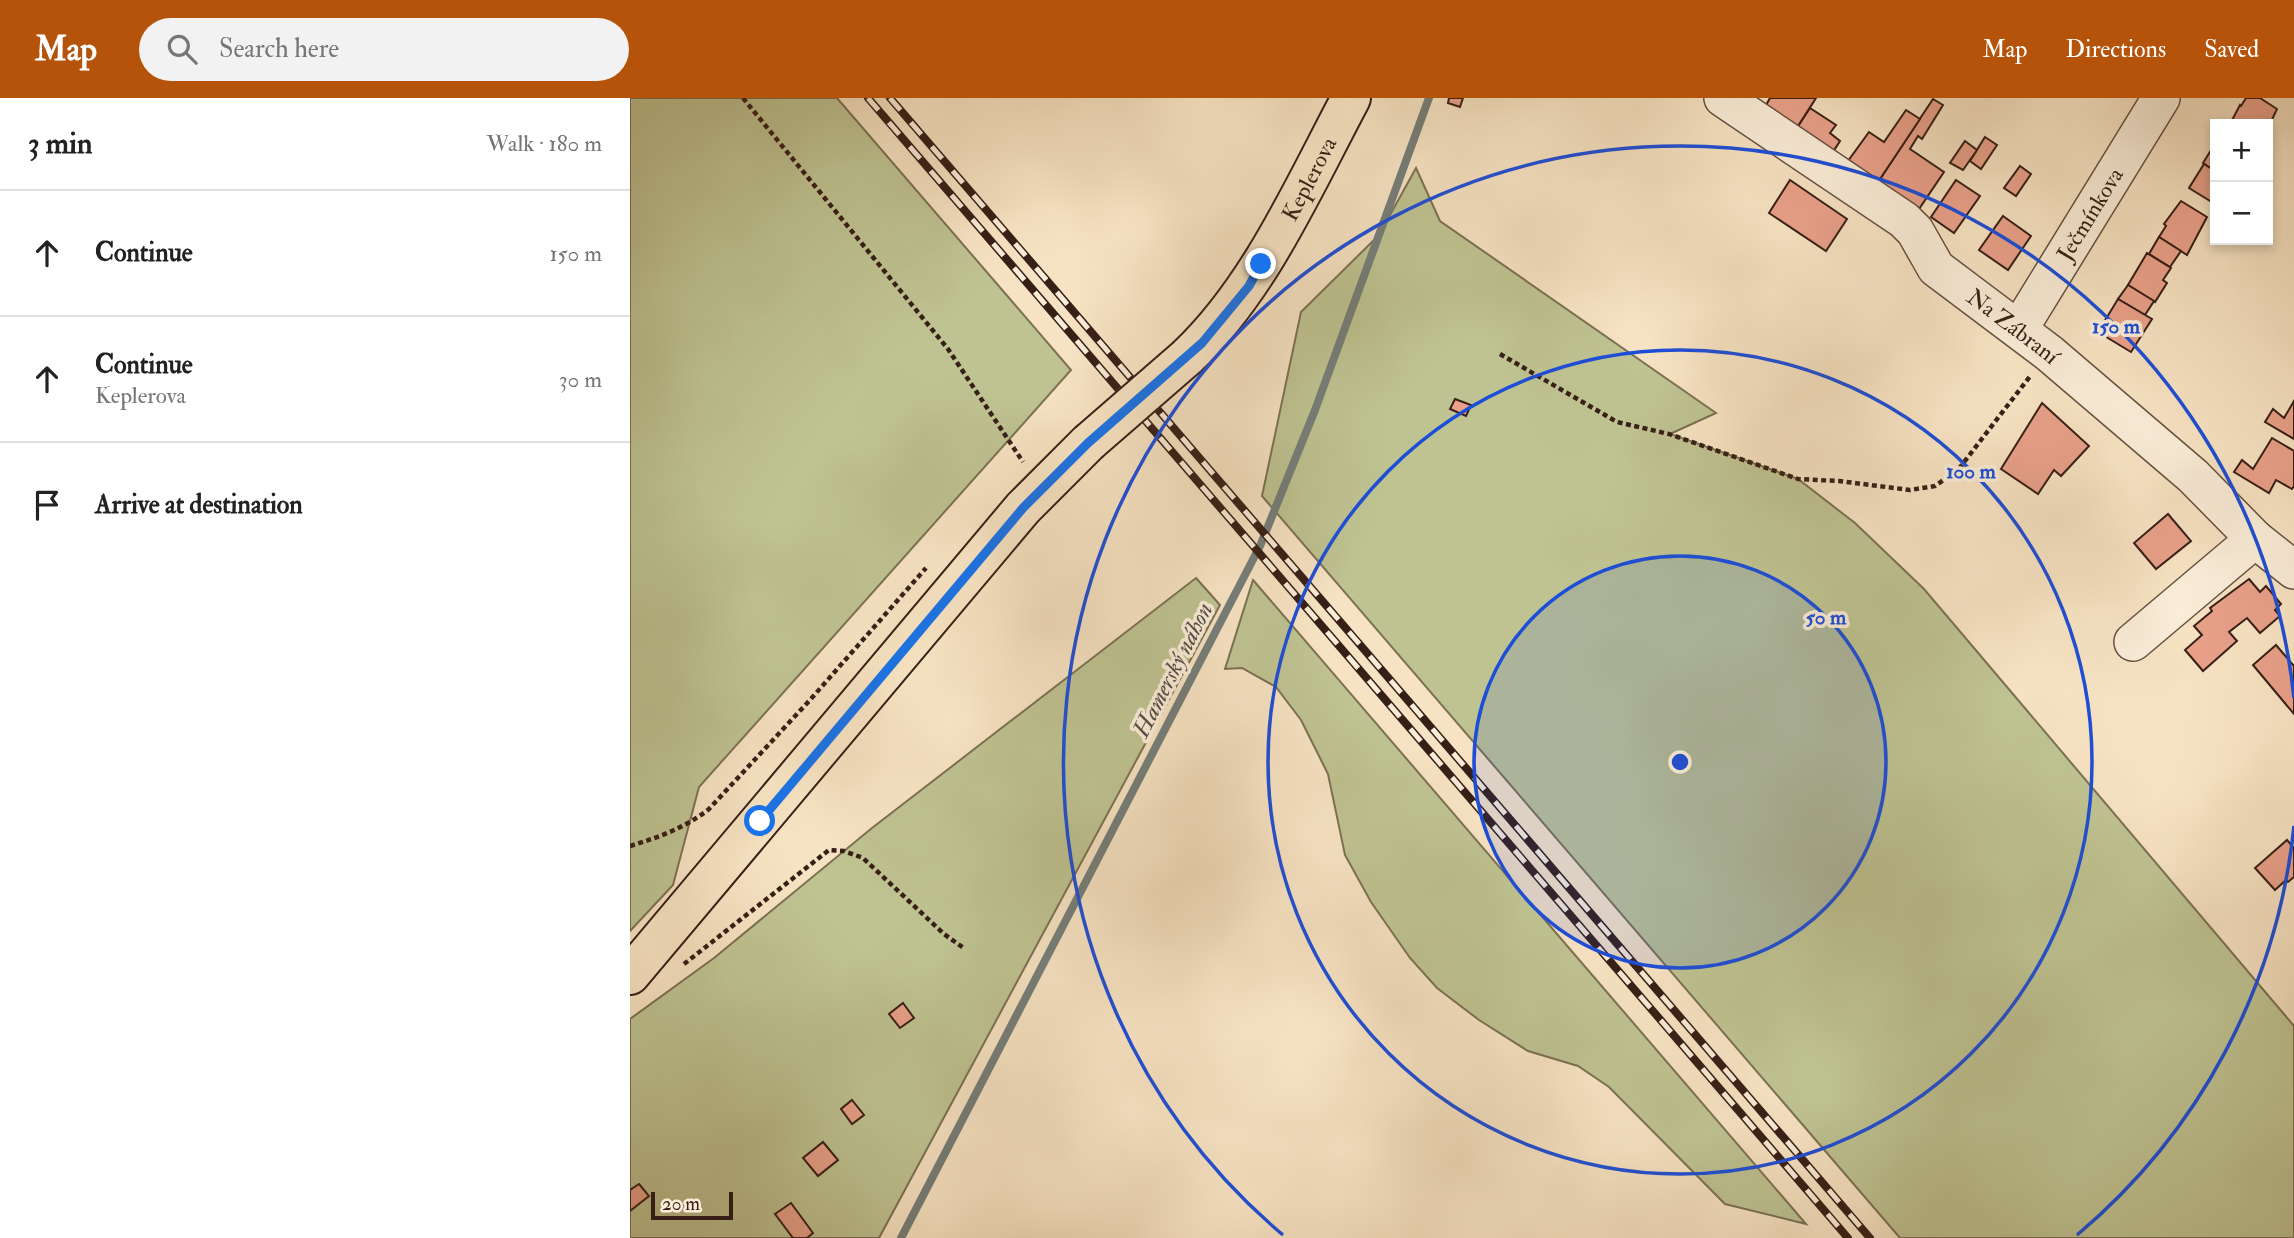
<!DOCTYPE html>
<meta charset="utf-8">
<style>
body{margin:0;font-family:"IM FELL Double Pica",serif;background:#f2f2f2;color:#222}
.controls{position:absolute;right:21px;top:21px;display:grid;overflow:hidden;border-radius:0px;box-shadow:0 4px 10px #0003}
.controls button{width:63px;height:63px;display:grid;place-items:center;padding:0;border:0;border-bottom:2px solid #e0e0e0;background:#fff;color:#222;font:35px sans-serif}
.scale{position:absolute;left:21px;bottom:18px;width:82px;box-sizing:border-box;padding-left:7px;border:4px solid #371f16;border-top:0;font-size:19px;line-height:24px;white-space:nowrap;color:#371f16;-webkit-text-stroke:5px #faedd8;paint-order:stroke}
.stop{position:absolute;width:21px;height:21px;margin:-16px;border:5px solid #1a73e8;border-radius:50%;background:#fff}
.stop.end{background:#1a73e8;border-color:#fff;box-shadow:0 2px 7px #0008}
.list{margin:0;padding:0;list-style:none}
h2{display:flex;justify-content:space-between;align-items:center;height:91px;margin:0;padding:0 28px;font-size:30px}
h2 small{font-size:23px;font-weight:400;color:#767676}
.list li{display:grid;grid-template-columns:46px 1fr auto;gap:21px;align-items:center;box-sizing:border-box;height:126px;padding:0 28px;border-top:2px solid #e0e0e0}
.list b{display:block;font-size:26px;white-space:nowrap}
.list p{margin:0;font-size:23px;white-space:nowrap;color:#767676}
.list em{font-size:23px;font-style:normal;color:#767676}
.icon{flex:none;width:38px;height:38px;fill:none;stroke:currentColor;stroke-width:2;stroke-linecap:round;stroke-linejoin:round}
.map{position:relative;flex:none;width:1664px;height:1140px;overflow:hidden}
header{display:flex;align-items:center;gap:42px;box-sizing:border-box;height:98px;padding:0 35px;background:#b45309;color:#fff}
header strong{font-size:33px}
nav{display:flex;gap:38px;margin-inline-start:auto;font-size:24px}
.search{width:490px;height:63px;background:#f2f2f2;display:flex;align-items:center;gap:18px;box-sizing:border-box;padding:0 24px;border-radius:38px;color:#767676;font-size:26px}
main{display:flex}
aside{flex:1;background:#fff}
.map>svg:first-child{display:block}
.green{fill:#bfc392;stroke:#7b7154;stroke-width:2}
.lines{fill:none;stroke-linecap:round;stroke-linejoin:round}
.stream{stroke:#757e79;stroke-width:8}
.building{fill:#e9a18a;stroke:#371f16;stroke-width:2}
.minor-casing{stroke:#675041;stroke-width:40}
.major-casing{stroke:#371f16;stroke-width:42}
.path{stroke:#371f16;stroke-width:4.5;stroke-dasharray:5 3.5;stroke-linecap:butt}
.minor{stroke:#faedd8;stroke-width:37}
.major{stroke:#f7e3c3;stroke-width:38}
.rail-casing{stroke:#371f16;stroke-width:8}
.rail{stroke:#faedd8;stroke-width:5;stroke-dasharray:16;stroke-linecap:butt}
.major-bridge-casing{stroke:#371f16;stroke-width:42;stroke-linecap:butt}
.major-bridge{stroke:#f7e3c3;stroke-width:38}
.route{stroke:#1a73e8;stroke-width:9}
.ring{fill:none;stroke:#1d4ed8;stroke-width:3.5}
.labels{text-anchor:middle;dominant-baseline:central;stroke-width:7;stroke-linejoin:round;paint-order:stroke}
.street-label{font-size:23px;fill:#371f16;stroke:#faedd8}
.water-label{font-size:24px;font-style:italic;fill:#564e48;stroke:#faedd8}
.centre{fill:#1d4ed8;stroke:#faedd8;stroke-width:3.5}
.ring-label{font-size:21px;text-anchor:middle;font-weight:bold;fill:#1d4ed8;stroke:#faedd8;stroke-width:7;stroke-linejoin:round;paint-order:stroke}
</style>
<header>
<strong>Map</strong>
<div class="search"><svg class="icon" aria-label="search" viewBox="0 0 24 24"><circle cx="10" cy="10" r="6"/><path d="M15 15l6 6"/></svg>Search here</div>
<nav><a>Map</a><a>Directions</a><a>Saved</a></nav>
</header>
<main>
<aside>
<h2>3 min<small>Walk · 180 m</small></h2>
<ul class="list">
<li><svg class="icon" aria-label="ahead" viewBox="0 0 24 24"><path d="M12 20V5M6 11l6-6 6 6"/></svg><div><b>Continue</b></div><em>150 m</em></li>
<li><svg class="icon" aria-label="ahead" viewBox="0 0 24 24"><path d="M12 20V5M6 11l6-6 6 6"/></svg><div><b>Continue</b><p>Keplerova</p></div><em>30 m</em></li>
<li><svg class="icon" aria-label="arrive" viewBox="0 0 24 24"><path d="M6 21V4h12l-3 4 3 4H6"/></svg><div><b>Arrive at destination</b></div></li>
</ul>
</aside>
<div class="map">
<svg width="1664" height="1140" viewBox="0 0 1664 1140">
<rect width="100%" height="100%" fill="#f7e3c3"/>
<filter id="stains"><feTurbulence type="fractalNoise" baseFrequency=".00286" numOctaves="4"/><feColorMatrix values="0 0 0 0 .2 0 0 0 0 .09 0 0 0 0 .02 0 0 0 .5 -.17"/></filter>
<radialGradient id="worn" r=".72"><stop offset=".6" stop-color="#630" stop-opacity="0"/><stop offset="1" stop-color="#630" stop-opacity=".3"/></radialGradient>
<g class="green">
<path d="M0,0h207l234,272 -372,417 -26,98 -43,46z"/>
<path d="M786,70l24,53 276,192 -46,21 128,45 57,44 69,66 370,437v212h-394l-638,-742 39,-184 78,-77z"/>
<path d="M566,480l24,27 -341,633h-249v-219l84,-61 158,-130z"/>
<path d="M623,482l553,644 -81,-20 -116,-117 -31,-21 -50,-15 -49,-31 -42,-32 -27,-30 -39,-56 -26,-47 -17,-81 -27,-54 -25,-33 -34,-19 -17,1z"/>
</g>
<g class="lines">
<path class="stream" d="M271,1140l359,-692 55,-136 114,-312"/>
</g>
<g class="building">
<path d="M819,0h14l-3,9 -12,-4z"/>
<path d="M1140,0h46l-19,30 -32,-21z"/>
<path d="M1616,0h14l17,11 -9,19v-4h-38l10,-19 1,1z"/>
<path d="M1303,1l10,6 -21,34 -4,-3 -8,13 34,23 -25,37 -41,-27z"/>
<path d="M1180,10l26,17 -6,8 10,8 -7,11 -36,-24z"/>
<path d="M1276,12l14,9 -42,63 -30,-21 21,-29 15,10z"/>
<path d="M1355,39l12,8 -16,24 -11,-8z"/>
<path d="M1335,43l12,9 -14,20 -13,-7z"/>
<path d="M1585,46v27l-12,-8z"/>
<path d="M1574,66l11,7v33l-26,-16z"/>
<path d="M1390,68l11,8 -15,22 -12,-8z"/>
<path d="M1160,82l57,39 -21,32 -57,-38z"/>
<path d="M1326,82l24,16 -26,37 -23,-16z"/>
<path d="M1551,103l26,16 -20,38 -28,-18 7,-11 -2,-2z"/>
<path d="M1373,118l28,20 -23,34 -29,-20z"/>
<path d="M1529,139l22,14 -11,16 -21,-13z"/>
<path d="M1517,155l24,15 -8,12 4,3 -12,19 -27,-17z"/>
<path d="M1498,187l26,16 -9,14 -27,-16z"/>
<path d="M1488,201l34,20 -21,33 -33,-20z"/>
<path d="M825,301l16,6 -5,11 -16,-7z"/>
<path d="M1664,303v38l-29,-17 8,-13 11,9z"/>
<path d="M1412,305l47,43 -28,30 -7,-6 -16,24 -37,-25z"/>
<path d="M1642,340l22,13v35l-2,3 -16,-9 -7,13 -35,-21 8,-12 11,9z"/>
<path d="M1538,416l23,27 -35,28 -22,-26z"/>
<path d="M1619,481l11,13 6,-6 15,18 -6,6 5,6 -20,17 -13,-15 -18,14 8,9 -34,30 -18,-21 17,-15 -8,-9 18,-15 -2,-3z"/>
<path d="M1646,547l18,21v48l-41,-49z"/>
<path d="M1657,742l7,8v29l-6,5 -2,-2 -11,10 -20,-22z"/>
<path d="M273,905l11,15 -14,10 -11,-14z"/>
<path d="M222,1002l12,15 -12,9 -11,-15z"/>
<path d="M193,1044l15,18 -20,16 -15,-18z"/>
<path d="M9,1086l10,12 -19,15v-21z"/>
<path d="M161,1105l22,30 -6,5h-14l-18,-24z"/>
</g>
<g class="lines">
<defs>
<g id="minor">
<path id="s1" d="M1093,0l181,122 11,11 21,37 113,85 144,123 62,63 39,31"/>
<path id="s2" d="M1389,231l142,-231"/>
<path d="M1503,544l122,-103"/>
</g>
<g id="major">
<path id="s3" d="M557,259c73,-69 117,-171 164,-259"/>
<path d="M0,877l393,-467 65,-65"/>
</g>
</defs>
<use href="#minor" class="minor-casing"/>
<use href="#major" class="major-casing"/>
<g class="path">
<path d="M113,0l205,251 75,113"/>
<path d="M870,256l117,68 52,12 129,45 41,2 71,9 25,-4 23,-16 73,-95"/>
<path d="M0,748c29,-9 55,-18 79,-37l101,-109 116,-132"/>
<path d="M54,866l145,-114 15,1 19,7 81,76 21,15"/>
</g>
<use href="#minor" class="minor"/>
<use href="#major" class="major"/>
<defs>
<g id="rail">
<path d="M238,0l980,1140"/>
<path d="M260,0l980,1140"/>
</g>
</defs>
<use href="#rail" class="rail-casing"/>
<use href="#rail" class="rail"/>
<defs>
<path id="major-bridge" d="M458,345l99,-86"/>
</defs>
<use href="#major-bridge" class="major-bridge-casing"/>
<use href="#major-bridge" class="major-bridge"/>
</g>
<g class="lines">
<path class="route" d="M130,723l263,-313 65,-65 114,-100 47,-57 12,-22"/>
</g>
<circle cx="1050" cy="664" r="206" fill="#1d4ed8" fill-opacity=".12"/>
<g class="ring">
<circle cx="1050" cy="664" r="206"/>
<circle cx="1050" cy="664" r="412"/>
<path d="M1664 728A617 617 0 0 1 1447 1137M653 1137A617 617 0 1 1 1664 600"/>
</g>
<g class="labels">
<g class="street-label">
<text stroke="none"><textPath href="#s3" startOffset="217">Keplerova</textPath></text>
<text stroke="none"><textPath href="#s2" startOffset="135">Ječmínkova</textPath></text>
<text stroke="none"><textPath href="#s1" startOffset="373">Na Zábraní</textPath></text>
</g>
<g class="water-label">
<text transform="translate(543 572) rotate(-63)">Hamerský náhon</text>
</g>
</g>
<circle cx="1050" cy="664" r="10" class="centre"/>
<g class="ring-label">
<text x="1486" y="235">150 m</text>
<text x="1341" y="380">100 m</text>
<text x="1196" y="526">50 m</text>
</g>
<rect width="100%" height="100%" filter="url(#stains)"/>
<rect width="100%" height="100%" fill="url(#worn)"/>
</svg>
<div class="controls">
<button>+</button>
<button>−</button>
</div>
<div class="scale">20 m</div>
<div class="stop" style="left:130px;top:723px"></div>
<div class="stop end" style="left:631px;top:166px"></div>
</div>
</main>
